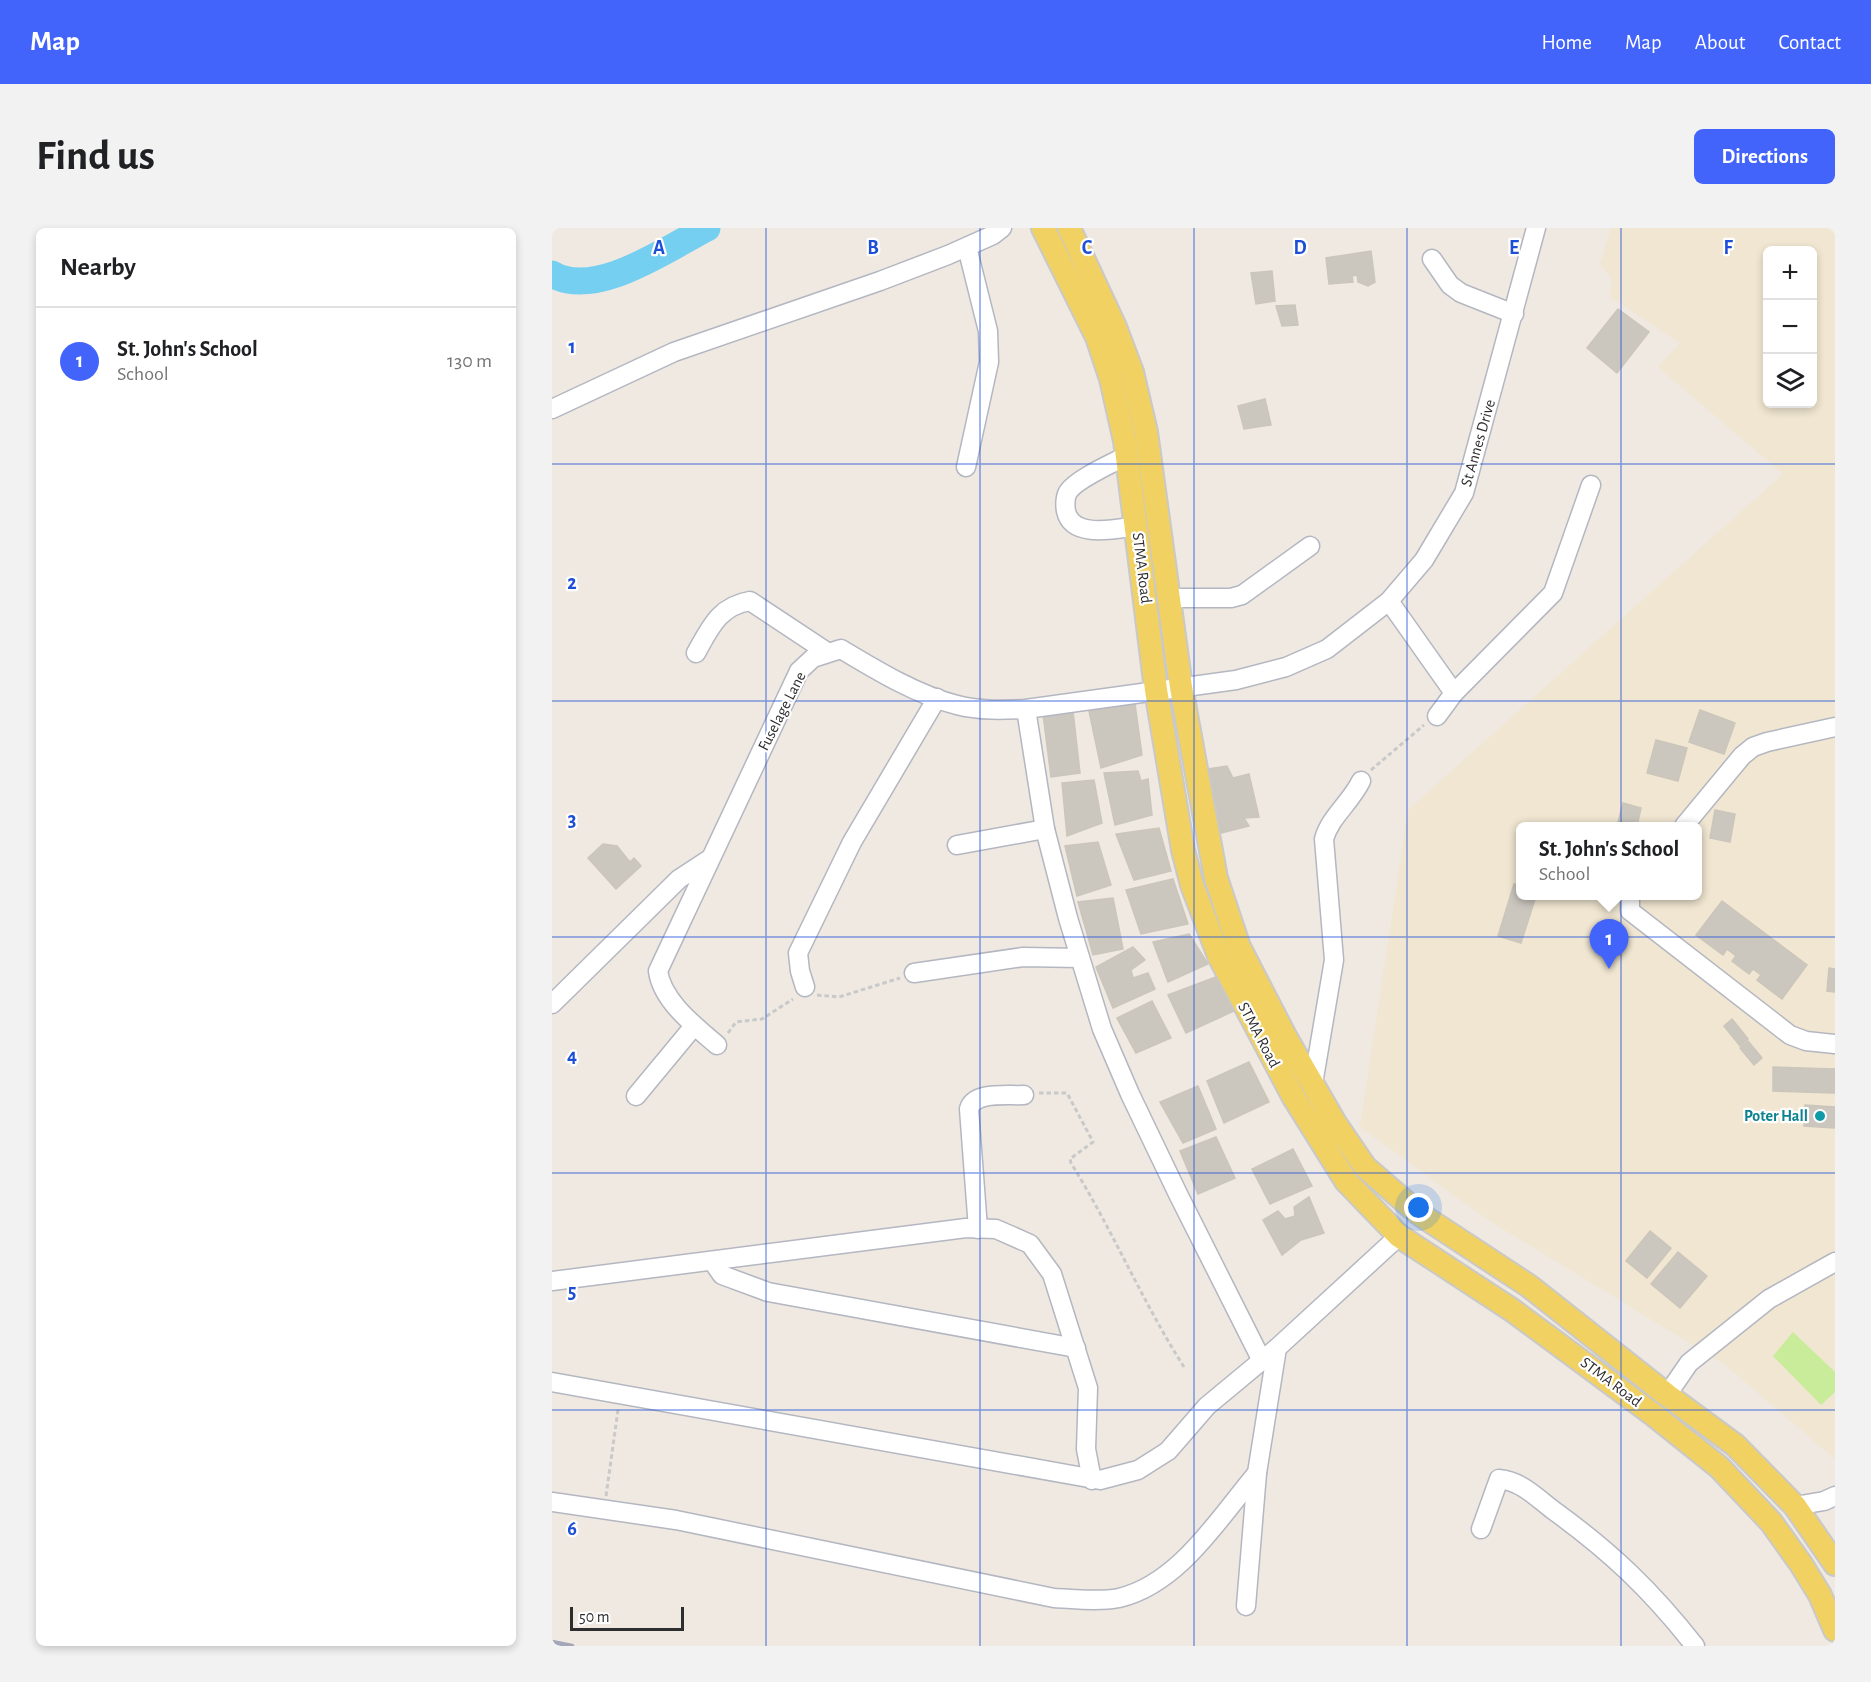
<!DOCTYPE html>
<meta charset="utf-8">
<style>
body{margin:0;font-family:"Alegreya Sans",sans-serif;background:#f2f2f2;color:#202124}
.controls{position:absolute;right:18px;top:18px;display:grid;overflow:hidden;border-radius:9px;box-shadow:0 3px 9px #0003}
.controls button{width:54px;height:54px;display:grid;place-items:center;padding:0;border:0;border-bottom:2px solid #e0e0e0;background:#fff;color:#202124;font:30px sans-serif}
.scale{position:absolute;left:18px;bottom:15px;width:114px;box-sizing:border-box;padding-left:6px;border:3px solid #2e2e2e;border-top:0;font-size:16px;line-height:21px;white-space:nowrap;color:#2e2e2e;-webkit-text-stroke:4px #fff;paint-order:stroke}
.you{position:absolute;left:867px;top:980px;width:21px;height:21px;margin:-15px;border:4px solid #fff;border-radius:50%;background:#1a73e8;box-shadow:0 0 0 9px #1a73e833}
.badge{display:grid;place-items:center;width:39px;height:39px;border-radius:50%;background:#4264fb;color:#fff;font-size:20px;font-weight:700}
.pin{position:absolute;translate:-50% -50px;filter:drop-shadow(0 2px 3px #0008)}
.pin::after{content:'';position:absolute;top:32px;width:21px;height:18px;background:inherit;clip-path:polygon(0 0,100% 0,50% 100%)}
.popup{position:absolute;left:964px;top:594px;width:186px;height:78px;box-sizing:border-box;display:grid;place-content:center;border-radius:9px;background:#fff;filter:drop-shadow(0 2px 4px #0005);font-size:20px;white-space:nowrap;color:#757577}
.popup b{font-size:22px;color:#202124}
.popup::after{content:'';position:absolute;left:50%;top:100%;margin-left:-12px;border:12px solid transparent;border-top-color:#fff}
.list{margin:0;padding:0;list-style:none}
h2{display:flex;justify-content:space-between;align-items:center;height:78px;margin:0;padding:0 24px;font-size:26px}
h2 small{font-size:20px;font-weight:400;color:#757577}
.list li{display:grid;grid-template-columns:39px 1fr auto;gap:18px;align-items:center;box-sizing:border-box;height:108px;padding:0 24px;border-top:2px solid #e0e0e0}
.list b{display:block;font-size:22px;white-space:nowrap}
.list p{margin:0;font-size:20px;white-space:nowrap;color:#757577}
.list em{font-size:20px;font-style:normal;color:#757577}
.icon{flex:none;width:33px;height:33px;fill:none;stroke:currentColor;stroke-width:2;stroke-linecap:round;stroke-linejoin:round}
.map{position:relative;flex:none;width:1283px;height:1418px;overflow:hidden;border-radius:9px}
header{display:flex;align-items:center;gap:36px;box-sizing:border-box;height:84px;padding:0 30px;background:#4264fb;color:#fff}
header strong{font-size:28px}
nav{display:flex;gap:33px;margin-inline-start:auto;font-size:21px}
.intro{display:flex;align-items:center;justify-content:space-between;box-sizing:border-box;height:144px;padding:0 36px}
h1{margin:0;font-size:42px}
.button{padding:15px 27px;border-radius:9px;background:#4264fb;color:#fff;font-size:21px;font-weight:700}
main{display:flex;gap:36px;padding:0 36px}
aside{flex:1;background:#fff;border-radius:9px;box-shadow:0 3px 9px #0003}
.map>svg:first-child{display:block}
.education{fill:#f0e6d1;fill-rule:evenodd}
.pitch{fill:#c9ec9a}
.lines{fill:none;stroke-linecap:round;stroke-linejoin:round}
.river{stroke:#75cff0;stroke-width:27}
.building{fill:#cbc7bf;stroke:#cbc5ba;stroke-width:1.5}
.minor-casing{stroke:#b4b7c1;stroke-width:21}
.major-casing{stroke:#c9c9c9;stroke-width:26}
.path{stroke:#c9c9c9;stroke-width:3;stroke-dasharray:4.5 3;stroke-linecap:butt}
.minor{stroke:#fff;stroke-width:18}
.major{stroke:#f2d163;stroke-width:22}
.rail{stroke:#a3a6b8;stroke-width:4.5}
.grid{fill:none;stroke:#1d4ed8;stroke-width:1.5;stroke-opacity:0.55}
.culture-dot{fill:#0f9aa8;stroke:#fff;stroke-width:2}
.labels{text-anchor:middle;dominant-baseline:central;stroke-width:4.5;stroke-linejoin:round;paint-order:stroke}
.street-label{font-size:16px;fill:#2e2e2e;stroke:#fff}
.culture-label{font-size:16px;font-weight:bold;fill:#0d838f;stroke:#fff;text-anchor:end}
.grid-label{font-size:20px;text-anchor:middle;font-weight:bold;fill:#1d4ed8;stroke:#fff;stroke-width:4.5;stroke-linejoin:round;paint-order:stroke}
</style>
<header>
<strong>Map</strong>
<nav><a>Home</a><a>Map</a><a>About</a><a>Contact</a></nav>
</header>
<div class="intro"><h1>Find us</h1><a class="button">Directions</a></div>
<main>
<aside>
<h2>Nearby<small></small></h2>
<ul class="list">
<li><span class="badge">1</span><div><b>St. John's School</b><p>School</p></div><em>130 m</em></li>
</ul>
</aside>
<div class="map">
<svg width="1283" height="1418" viewBox="0 0 1283 1418">
<rect width="100%" height="100%" fill="#efe9e1"/>
<path class="education" d="M1059,0h224v1231l-111,-95 -239,-146 -125,-91 48,-317 375,-336 -125,-107 22,-24 -70,-46 2,-18 -12,-15zM1216,22h44v154h-44zM968,598h178v70h-178z"/>
<path class="pitch" d="M1241,1104l42,40v20l-14,13 -48,-49z"/>
<g class="lines">
<path class="river" d="M0,46c43,26 116,-26 155,-46"/>
</g>
<g class="building">
<path d="M819,23l4,31 -7,4 -10,-4 -1,-7 -5,1 1,6 -24,2 -3,-26z"/>
<path d="M720,43l3,30 -19,3 -5,-31z"/>
<path d="M743,77l3,20 -16,1 -6,-20z"/>
<path d="M1066,81l31,23 -32,41 -30,-25z"/>
<path d="M713,171l6,26 -27,4 -6,-23z"/>
<path d="M583,476l7,51 -41,13 -12,-57z"/>
<path d="M1148,482l35,13 -11,31 -35,-12z"/>
<path d="M521,483l7,62 -29,4 -8,-63z"/>
<path d="M1104,512l31,8 -9,33 -31,-8z"/>
<path d="M675,538l6,12 16,-4 10,43 -15,1 5,8 -28,7 -14,-64z"/>
<path d="M586,543l3,10 7,-2 4,36 -37,10 -11,-52z"/>
<path d="M542,552l8,43 -35,13 -5,-53z"/>
<path d="M1071,575l18,5 -4,18h-20z"/>
<path d="M1163,582l20,4 -5,28 -20,-4z"/>
<path d="M607,600l12,43 -37,9 -18,-46z"/>
<path d="M546,614l13,43 -34,11 -12,-50z"/>
<path d="M51,616l14,2 13,16 4,-4 7,8 -25,23 -28,-31z"/>
<path d="M621,651l15,45 -47,10 -15,-44z"/>
<path d="M962,656l6,2v10h16l-15,47 -23,-7z"/>
<path d="M561,670l10,51 -30,6 -15,-53z"/>
<path d="M1170,673l85,64 -25,34 -25,-19 4,-5 -8,-6 -4,5 -17,-13 4,-5 -9,-7 -4,6 -27,-20z"/>
<path d="M637,706l19,30 -40,18 -15,-40z"/>
<path d="M581,719l12,13 -14,10 2,8 15,-5 7,16 -42,19 -17,-41z"/>
<path d="M1277,740l6,1v23l-8,-1z"/>
<path d="M664,749l18,34 -48,22 -18,-38z"/>
<path d="M600,773l19,37 -35,15 -19,-35z"/>
<path d="M1180,791l16,20 -8,7 -16,-20z"/>
<path d="M1196,813l14,17 -8,7 -14,-17z"/>
<path d="M697,834l20,40 -45,21 -17,-42z"/>
<path d="M1221,839l62,2v24l-62,-2z"/>
<path d="M646,858l18,43 -33,14 -23,-41z"/>
<path d="M1253,877l30,2v21l-31,-2z"/>
<path d="M664,909l19,41 -37,16 -18,-43z"/>
<path d="M741,921l19,37 -42,18 -18,-35z"/>
<path d="M757,969l15,36 -23,7 -19,15 -19,-35 15,-9 7,8 10,-3 -1,-9z"/>
<path d="M1098,1003l21,17 -24,30 -21,-17z"/>
<path d="M1126,1024l29,24 -27,32 -29,-24z"/>
</g>
<g class="lines">
<defs>
<g id="minor">
<path d="M880,31l18,26 11,8 53,21"/>
<path d="M0,181l122,-57 206,-71 68,-26 45,-20 9,-7"/>
<path d="M576,227c-15,8 -52,24 -60,37 -3,5 -3,14 -2,19 6,28 49,18 70,15"/>
<path d="M414,239l23,-105 -1,-31 -21,-84"/>
<path d="M619,370h60l11,-3 68,-49"/>
<path d="M837,373l65,92 -17,23"/>
<path d="M144,425c14,-25 23,-47 54,-52l77,51"/>
<path d="M902,465l99,-100 38,-108"/>
<path d="M474,481l19,120 23,89 34,111 28,65 48,100 83,165"/>
<path d="M1132,598l58,-70 11,-9 14,-5 68,-15"/>
<path d="M405,617l88,-16"/>
<path d="M1078,668v15l160,124 16,6 29,3"/>
<path d="M362,745l109,-16 57,1"/>
<path d="M253,759l-5,-16 -2,-18 54,-111 85,-144"/>
<path d="M0,776l127,-125 29,-19"/>
<path d="M165,817c-22,-19 -55,-44 -59,-74l141,-300 14,-13 28,-9c35,21 76,46 116,56 23,6 46,5 69,4l210,-29 50,-13 41,-18 62,-48 35,-41 40,-67 72,-265"/>
<path d="M761,856l21,-124 -10,-121c6,-22 27,-37 37,-58"/>
<path d="M84,868l58,-70"/>
<path d="M426,1001l-9,-120c5,-18 38,-13 55,-14"/>
<path d="M161,1034l9,13 46,17 308,56"/>
<path d="M0,1053l414,-53 30,1 34,15 22,30 36,114 -2,61 6,31"/>
<path d="M0,1154l548,98 38,-10 30,-19 39,-45 70,-58 122,-112"/>
<path d="M1115,1167l22,-32 80,-64 66,-37"/>
<path d="M0,1274l124,18 378,78c21,1 44,4 65,0 60,-14 100,-80 138,-125"/>
<path d="M1243,1278l29,-5 11,-5"/>
<path d="M929,1301l18,-50c22,2 37,18 54,31 58,42 98,80 142,136"/>
<path d="M694,1378l11,-133 20,-125"/>
</g>
<g id="major">
<path d="M491,0l54,109 14,42 14,62 31,249 27,160 9,35 27,71 74,140 53,85 53,55 113,74 142,105 65,52 52,55 30,42 19,31 15,35"/>
<path d="M517,0l46,99 17,45 14,60 35,255 35,191 23,69 47,91 49,85 30,44 53,46 111,73 138,109 68,50 60,61 40,58"/>
</g>
</defs>
<use href="#minor" class="minor-casing"/>
<use href="#major" class="major-casing"/>
<g class="path">
<path d="M819,542l53,-45"/>
<path d="M265,767l22,2 61,-19"/>
<path d="M176,805l8,-11 26,-3 31,-20"/>
<path d="M487,865h28l25,47 1,2 -23,17 1,4c41,66 71,138 113,204"/>
<path d="M54,1268l12,-86"/>
</g>
<use href="#minor" class="minor"/>
<use href="#major" class="major"/>
<path class="rail" d="M0,1414l20,4"/>
</g>
<path class="grid" d="M214,0v1418M428,0v1418M642,0v1418M855,0v1418M1069,0v1418M0,236h1283M0,473h1283M0,709h1283M0,945h1283M0,1182h1283"/>
<circle class="culture-dot" cx="1268" cy="888" r="6"/>
<g class="labels">
<g class="street-label">
<text transform="translate(926 215) rotate(-74)">St Annes Drive</text>
<text transform="translate(590 340) rotate(83)">STMA Road</text>
<text transform="translate(230 483) rotate(-63)">Fuselage Lane</text>
<text transform="translate(707 807) rotate(62)">STMA Road</text>
<text transform="translate(1059 1154) rotate(37)">STMA Road</text>
</g>
<g class="culture-label">
<text x="1256" y="888">Poter Hall</text>
</g>
</g>
<g class="grid-label">
<text x="107" y="26">A</text>
<text x="321" y="26">B</text>
<text x="535" y="26">C</text>
<text x="748" y="26">D</text>
<text x="962" y="26">E</text>
<text x="1176" y="26">F</text>
<text x="20" y="125">1</text>
<text x="20" y="361">2</text>
<text x="20" y="598">3</text>
<text x="20" y="834">4</text>
<text x="20" y="1070">5</text>
<text x="20" y="1307">6</text>
</g>
</svg>
<div class="controls">
<button>+</button>
<button>−</button>
<button><svg class="icon" aria-label="layers" viewBox="0 0 24 24"><path d="M12 4l9 5-9 5-9-5zM3 14l9 5 9-5"/></svg></button>
</div>
<div class="scale">50 m</div>
<div class="you"></div>
<div class="pin badge" style="left:1057px;top:741px">1</div>
<div class="popup"><b>St. John's School</b>School</div>
</div>
</main>
